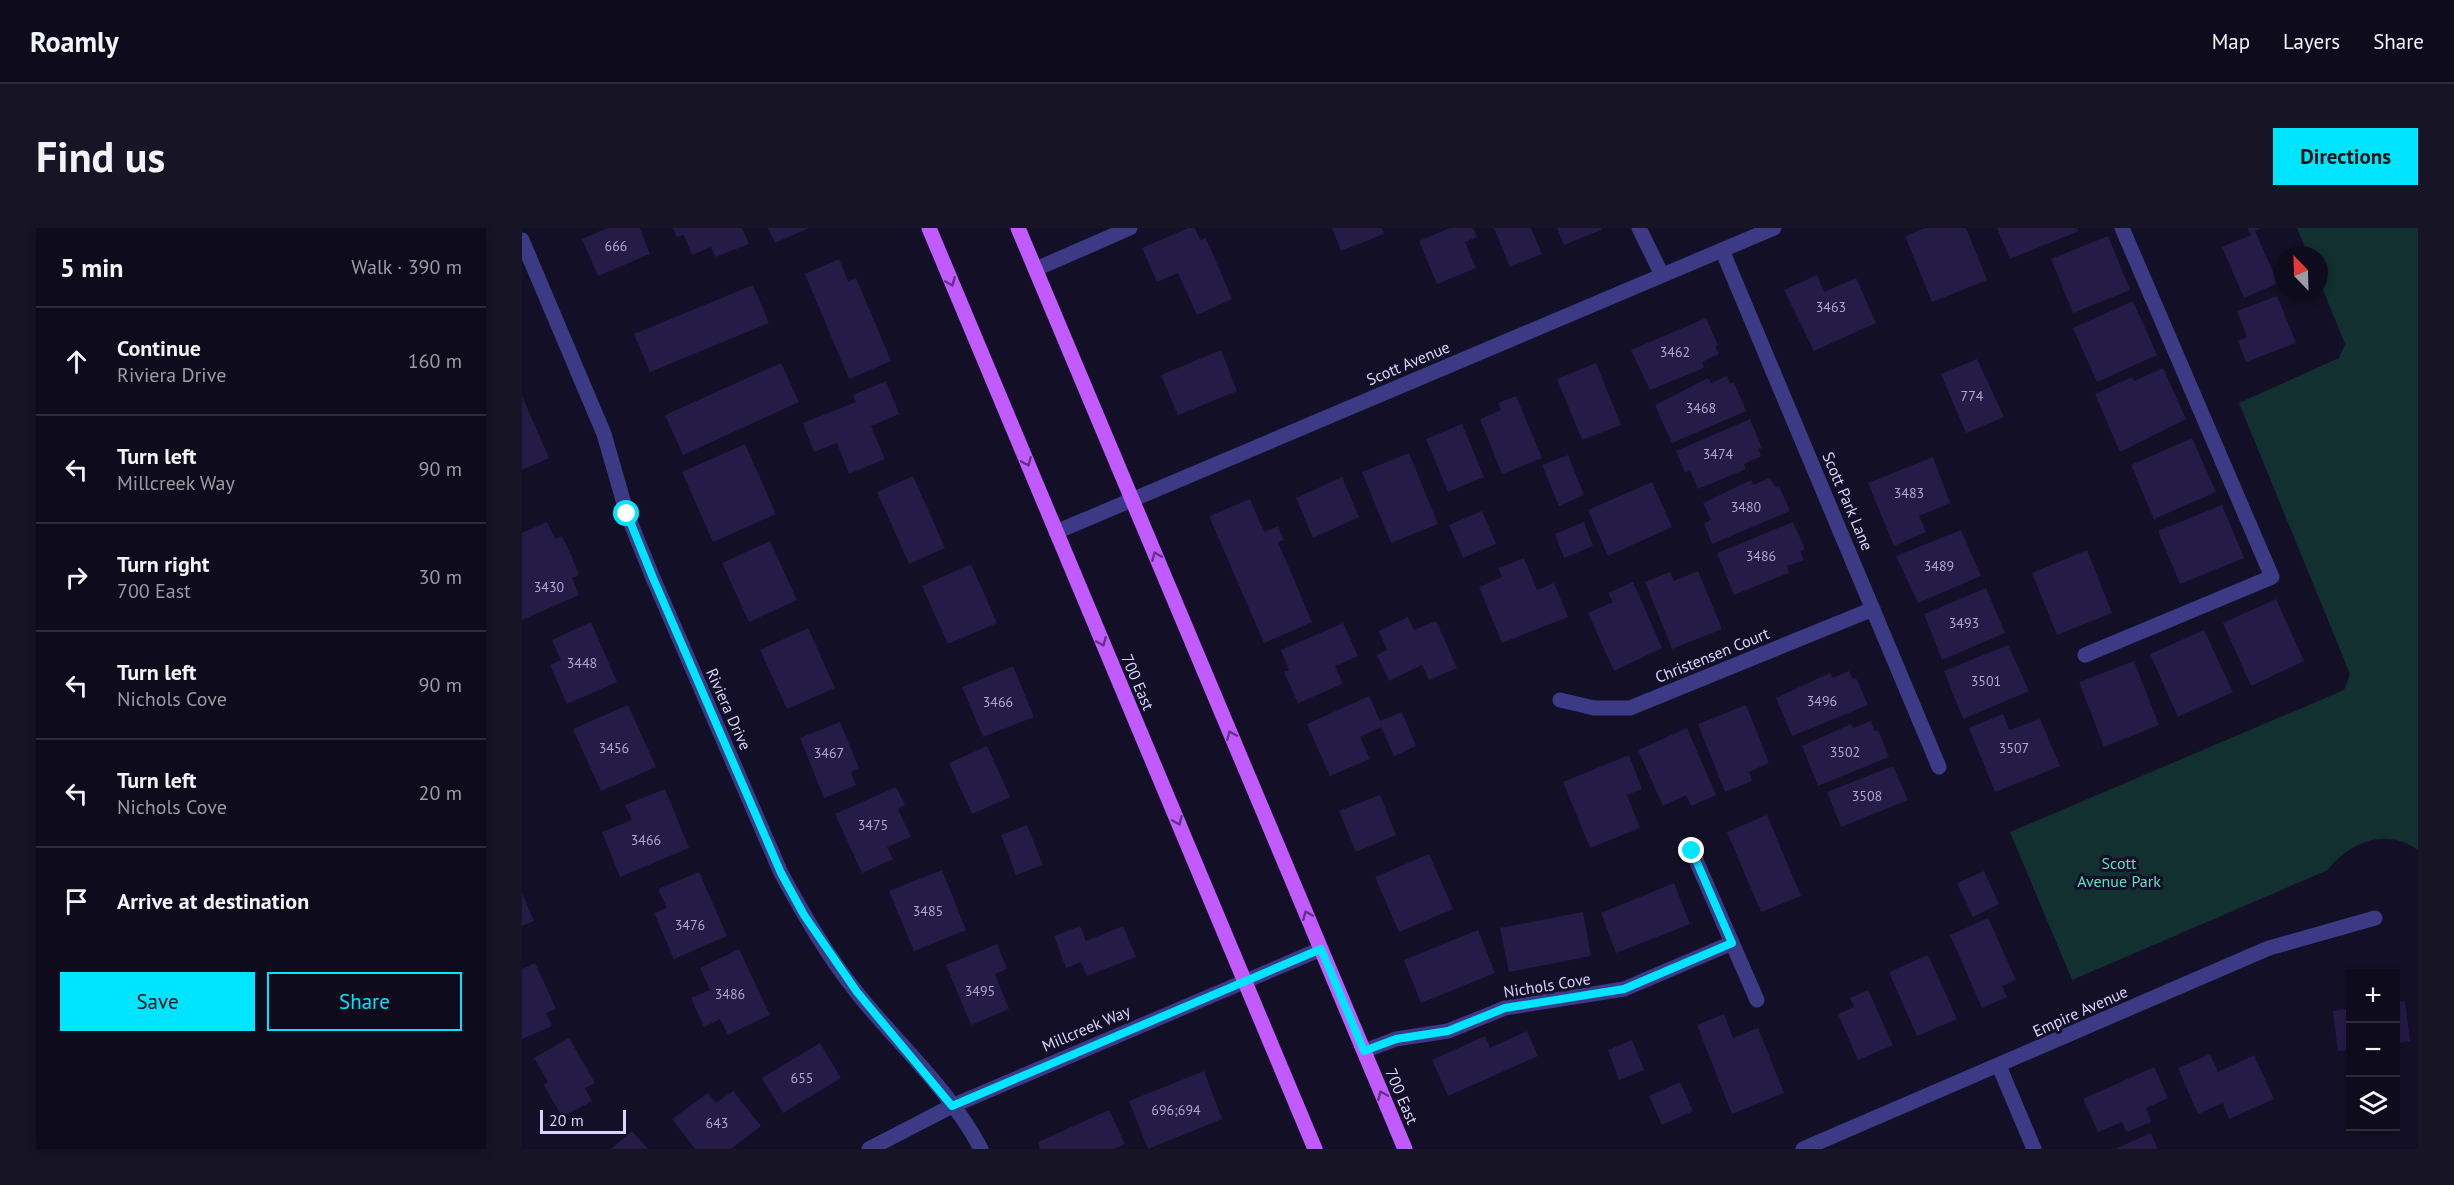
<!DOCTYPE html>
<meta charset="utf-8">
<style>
body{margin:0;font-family:"PT Sans",sans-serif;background:#171425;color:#f1f3f6}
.controls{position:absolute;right:18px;bottom:18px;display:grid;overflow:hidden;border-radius:0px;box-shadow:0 3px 9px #0003}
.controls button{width:54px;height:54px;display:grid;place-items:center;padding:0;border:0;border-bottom:2px solid #2e2b3b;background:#0e0b1c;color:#f1f3f6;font:30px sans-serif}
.compass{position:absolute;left:1752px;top:18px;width:54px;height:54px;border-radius:50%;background:#0e0b1c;box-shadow:0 3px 9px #0003;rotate:337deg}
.scale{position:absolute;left:18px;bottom:15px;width:86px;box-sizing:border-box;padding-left:6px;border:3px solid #d9d4ff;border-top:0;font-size:16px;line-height:21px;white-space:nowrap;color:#d9d4ff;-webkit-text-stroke:4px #130f26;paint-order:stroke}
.stop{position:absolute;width:18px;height:18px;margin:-14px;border:4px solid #00e5ff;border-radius:50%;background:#fff}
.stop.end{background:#00e5ff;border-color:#fff;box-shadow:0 2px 6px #0008}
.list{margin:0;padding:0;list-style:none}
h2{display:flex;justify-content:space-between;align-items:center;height:78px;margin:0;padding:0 24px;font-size:26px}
h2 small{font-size:20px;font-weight:400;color:#9b9ba3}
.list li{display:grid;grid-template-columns:39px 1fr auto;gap:18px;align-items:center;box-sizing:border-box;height:108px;padding:0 24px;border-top:2px solid #2e2b3b}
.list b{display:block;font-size:22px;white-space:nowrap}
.list p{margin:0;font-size:20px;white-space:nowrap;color:#9b9ba3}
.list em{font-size:20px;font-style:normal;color:#9b9ba3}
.actions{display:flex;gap:12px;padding:18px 24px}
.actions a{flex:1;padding:14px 0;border:2px solid #00e5ff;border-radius:0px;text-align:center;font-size:21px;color:#00e5ff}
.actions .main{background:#00e5ff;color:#111}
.icon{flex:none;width:33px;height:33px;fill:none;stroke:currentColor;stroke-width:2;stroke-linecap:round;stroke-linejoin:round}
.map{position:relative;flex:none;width:1896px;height:921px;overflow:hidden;border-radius:0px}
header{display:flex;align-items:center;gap:36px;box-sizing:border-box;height:84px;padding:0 30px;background:#0e0b1c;border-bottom:2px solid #2e2b3b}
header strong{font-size:28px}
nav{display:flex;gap:33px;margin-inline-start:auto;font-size:21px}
.intro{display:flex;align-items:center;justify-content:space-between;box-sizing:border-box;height:144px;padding:0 36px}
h1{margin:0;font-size:42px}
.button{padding:15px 27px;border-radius:0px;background:#00e5ff;color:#111;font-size:21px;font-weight:700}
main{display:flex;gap:36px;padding:0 36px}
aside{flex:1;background:#0e0b1c;border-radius:0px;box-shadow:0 3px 9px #0003}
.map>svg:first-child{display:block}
.green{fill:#12302f}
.building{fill:#241b47}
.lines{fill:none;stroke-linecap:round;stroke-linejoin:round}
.service{stroke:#3d3a85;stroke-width:15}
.minor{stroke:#3d3a85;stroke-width:15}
.primary{stroke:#c25bff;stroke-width:15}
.oneway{stroke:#623188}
.route{stroke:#00e5ff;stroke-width:8}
.labels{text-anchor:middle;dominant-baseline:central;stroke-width:6;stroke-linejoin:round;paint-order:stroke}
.number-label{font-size:14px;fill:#aca6d1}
.street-label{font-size:16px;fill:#d9d4ff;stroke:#130f26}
.park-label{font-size:16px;fill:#5fe0c0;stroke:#130f26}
</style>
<header>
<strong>Roamly</strong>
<nav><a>Map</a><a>Layers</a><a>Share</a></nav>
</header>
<div class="intro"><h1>Find us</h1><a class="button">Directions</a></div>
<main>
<aside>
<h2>5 min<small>Walk · 390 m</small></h2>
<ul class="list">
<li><svg class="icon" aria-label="ahead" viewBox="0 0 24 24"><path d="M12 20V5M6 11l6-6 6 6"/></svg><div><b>Continue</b><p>Riviera Drive</p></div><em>160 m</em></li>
<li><svg class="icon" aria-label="left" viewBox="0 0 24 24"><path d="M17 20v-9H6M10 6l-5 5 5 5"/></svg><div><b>Turn left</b><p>Millcreek Way</p></div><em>90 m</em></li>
<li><svg class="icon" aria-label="right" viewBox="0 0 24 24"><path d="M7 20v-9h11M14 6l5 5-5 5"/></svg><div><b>Turn right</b><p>700 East</p></div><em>30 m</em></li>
<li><svg class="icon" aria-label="left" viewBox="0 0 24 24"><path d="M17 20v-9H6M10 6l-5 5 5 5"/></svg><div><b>Turn left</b><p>Nichols Cove</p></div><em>90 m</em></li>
<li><svg class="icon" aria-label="left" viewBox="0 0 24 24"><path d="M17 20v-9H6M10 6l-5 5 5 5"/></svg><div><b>Turn left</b><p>Nichols Cove</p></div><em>20 m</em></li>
<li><svg class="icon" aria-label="arrive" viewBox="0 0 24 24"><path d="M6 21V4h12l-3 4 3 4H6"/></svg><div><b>Arrive at destination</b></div></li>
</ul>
<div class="actions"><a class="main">Save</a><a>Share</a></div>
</aside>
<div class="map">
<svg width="1896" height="921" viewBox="0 0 1896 921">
<rect width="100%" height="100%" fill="#130f26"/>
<path class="green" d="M1775,0h121v622c-31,-23 -69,-8 -90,20l-256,110 -62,-148 334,-142 6,-16 -111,-271 100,-45 6,-14 -26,-64v-25h-11z"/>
<g class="building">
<path d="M85,0h33l10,26 -52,22 -16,-37z"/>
<path d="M151,0h69l7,16 -34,13 -4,-10 -19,8 -8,-20 -7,2z"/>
<path d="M246,0h41l-34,15z"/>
<path d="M666,0h7l5,12 6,-2 26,61 -35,16 -19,-42 -21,9 -15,-34z"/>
<path d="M810,0h50l2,6 -43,17z"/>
<path d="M928,0h23l4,9 -12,5 11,26 -39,16 -18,-43z"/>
<path d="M972,0h37l11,26 -32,13z"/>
<path d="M1035,0h44v2l-37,15z"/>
<path d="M1403,0h41l21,52 -55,22 -27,-66z"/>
<path d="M1475,0h80l2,3 -69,28z"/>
<path d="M1725,0h14l-6,3 23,52 -34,15 -22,-51 29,-12z"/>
<path d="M1586,8l22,54 -57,23 -22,-54z"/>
<path d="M317,31l9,22 8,-3 35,83 -42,18 -44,-105z"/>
<path d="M1295,47l7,17 32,-14 20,45 -62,28 -30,-61z"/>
<path d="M231,57l16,38 -119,49 -16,-38z"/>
<path d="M1755,68l19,47 -50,19 -8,-21 9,-4 -10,-26z"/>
<path d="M1611,73l24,54 -60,27 -24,-54z"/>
<path d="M1184,90l12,27 -3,2 4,7 -17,8 2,6 -54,22 -19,-40z"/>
<path d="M699,122l16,41 -59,24 -17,-40z"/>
<path d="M1455,131l27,58 -38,16 -25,-59z"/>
<path d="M259,135l18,39 -116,53 -18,-40z"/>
<path d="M1074,135l25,62 -39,15 -25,-61z"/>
<path d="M1641,140l23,51 -66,33 -25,-58 37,-17 2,4z"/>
<path d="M1205,148l3,8 4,-2 12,29 -74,32 -17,-38 53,-27 3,5z"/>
<path d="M364,153l13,33 -28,12 14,33 -36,15 -12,-31 -23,9 -11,-29 53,-21 -3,-7z"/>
<path d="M0,168l27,62 -27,12z"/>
<path d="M994,168l26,62 -40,16 -22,-55 21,-9 -3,-7z"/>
<path d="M1228,191l12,29 -4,1 3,7 -17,8 2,5 -48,20 -8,-19 -5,3 -9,-22z"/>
<path d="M940,196l22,53 -36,15 -22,-53z"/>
<path d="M1670,210l24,54 -62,27 -23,-54z"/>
<path d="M223,216l31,70 -63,28 -31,-70z"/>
<path d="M887,225l29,71 -47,19 -29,-71z"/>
<path d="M1046,227l16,40 -25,11 -17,-41z"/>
<path d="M1411,229l17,46 -31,13 7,16 -32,14 -26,-63z"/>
<path d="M391,248l32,72 -36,16 -32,-72z"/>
<path d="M820,249l17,40 -46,21 -17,-40z"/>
<path d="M1248,250l5,9 4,-1 11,25 -78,33 -8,-21 7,-3 -8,-17 48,-23 2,5z"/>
<path d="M1130,254l20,45 -64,29 -20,-46z"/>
<path d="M728,271l14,33 14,-6 6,14 -6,2 34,80 -48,21 -55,-127z"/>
<path d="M1700,277l22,53 -64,26 -22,-53z"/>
<path d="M960,283l14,33 -33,14 -14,-33z"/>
<path d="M25,294l8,17 7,-3 9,19 8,20 -7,3 7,17 -57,25v-87z"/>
<path d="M1062,294l9,24 -29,12 -9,-24z"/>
<path d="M1271,294l12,27 -5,2 4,9 -17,6 2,7 -55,22 -17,-42z"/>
<path d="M1439,302l20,46 -63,27 -22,-47z"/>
<path d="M248,313l27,59 -48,22 -27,-59z"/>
<path d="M1565,322l25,63 -55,22 -25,-62z"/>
<path d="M1002,330l13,32 17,-7 14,34 -66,26 -23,-56 23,-10 -4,-9z"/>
<path d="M449,336l26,59 -49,21 -26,-58z"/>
<path d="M1176,343l24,58 -50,20 -27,-67 25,-10 4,9z"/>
<path d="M1111,354l29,66 -48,23 -26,-58 25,-11 -5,-9z"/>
<path d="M1464,360l19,45 -63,27 -18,-46z"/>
<path d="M1754,371l28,62 -53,25 -28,-63z"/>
<path d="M886,389l6,13 22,-9 21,47 -28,12 -7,-15 -33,16 -12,-26 10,-5 -8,-19z"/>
<path d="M69,394l26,60 -50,22 -17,-39 11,-5 -9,-20z"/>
<path d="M821,395l15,33 -23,10 8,18 -45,19 -14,-31 5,-2 -8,-20z"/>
<path d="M286,400l27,60 -48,21 -27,-59z"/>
<path d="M1682,402l29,62 -55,25 -28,-63z"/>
<path d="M1486,417l21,46 -66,28 -19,-48z"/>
<path d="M1612,433l25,64 -55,22 -25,-65z"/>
<path d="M491,438l21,51 -51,20 -21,-50z"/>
<path d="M1327,443l4,8 3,-1 12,27 -76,31 -16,-38 54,-25 3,5z"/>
<path d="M847,468l11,25 22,-9 14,34 -22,10 -13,-29 -21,10 10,22 -40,17 -23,-52z"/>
<path d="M106,477l28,62 -55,24 -28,-62z"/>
<path d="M1224,477l23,58 -20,9 3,9 -27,11 -27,-68z"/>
<path d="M1481,486l6,16 31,-11 20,47 -65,26 -26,-64z"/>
<path d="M1349,493l3,10 4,-1 11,27 -71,29 -16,-40 49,-22 2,4z"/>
<path d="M318,494l19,46 -8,4 5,13 -32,13 -24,-60z"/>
<path d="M1165,500l29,67 -25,11 -5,-11 -23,11 -25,-56z"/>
<path d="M465,518l23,51 -38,17 -23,-51z"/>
<path d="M1107,527l13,34 -15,6 13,33 -50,20 -27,-66z"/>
<path d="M1371,538l15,34 -67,27 -14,-35z"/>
<path d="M374,559l9,18 -7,4 13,28 -24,10 6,12 -31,14 -27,-59z"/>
<path d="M143,561l24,59 -69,29 -18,-45 30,-12 -7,-15z"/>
<path d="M858,567l16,40 -40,17 -17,-41z"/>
<path d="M1245,587l34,81 -40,16 -34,-80z"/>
<path d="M505,597l16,40 -27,10 -15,-40z"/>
<path d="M907,626l24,55 -54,23 -24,-55z"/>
<path d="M420,642l24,60 -52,21 -25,-60z"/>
<path d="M1462,643l15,33 -26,13 -16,-34z"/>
<path d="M177,644l28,64 -53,23 -20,-46 13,-5 -9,-19z"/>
<path d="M1152,655l16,41 -74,29 -15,-40z"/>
<path d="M0,665l12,28 -12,5z"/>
<path d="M1061,684l8,44 -82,16 -9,-44z"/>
<path d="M1466,690l28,62 -14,6 5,11 -25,11 -32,-73z"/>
<path d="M558,698l6,15 37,-15 13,31 -49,19 -6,-14 -15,6 -12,-32z"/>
<path d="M956,702l17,43 -74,30 -17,-43z"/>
<path d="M475,716l10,25 -12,5 14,35 -38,16 -25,-60z"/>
<path d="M217,721l31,66 -42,20 -8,-16 -16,8 -13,-29 19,-8 -10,-22z"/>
<path d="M1406,727l29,64 -40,17 -28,-64z"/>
<path d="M13,735l21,46 -10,4 6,13 -30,13v-70z"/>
<path d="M1346,762l25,55 -35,15 -20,-46 16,-7 -4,-9z"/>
<path d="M1883,773l5,40 -14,2v-41z"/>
<path d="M1828,780v42l-12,1 -5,-40z"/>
<path d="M1202,786l9,24 25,-10 26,65 -52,21 -35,-89z"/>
<path d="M1005,803l11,25 -90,40 -16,-36 53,-24 5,12z"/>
<path d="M47,810l26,45 -10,5 7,13 -30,16 -18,-32 4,-3 -14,-24z"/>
<path d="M1110,812l12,30 -25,10 -11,-30z"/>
<path d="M298,815l21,35 -58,35 -21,-35z"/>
<path d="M1688,826l8,18 36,-17 20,44 -45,20 -6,-16 -25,11 -20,-46z"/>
<path d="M1632,839l14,31 -22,10 5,14 -24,10 -5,-10 -24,10 -15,-33z"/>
<path d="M682,843l18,48 -74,30 -19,-48z"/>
<path d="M1158,854l13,29 -31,14 -13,-29z"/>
<path d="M211,863l28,35 -30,23h-36l-23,-30 36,-26 8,10z"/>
<path d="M587,882l16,34 -11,5h-74l-2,-7z"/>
<path d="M110,903l16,18h-37z"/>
<path d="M1629,905l7,16h-43z"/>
</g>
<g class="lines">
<g class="service">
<path d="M1117,0l23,47"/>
<path d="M1563,427l187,-78 -150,-349"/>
</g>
<g class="minor">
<path d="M0,12l82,194 23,80 26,64 128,295c23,42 47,84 77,121 40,50 93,97 123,155"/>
<path d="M1200,22l217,517"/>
<path d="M514,41l94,-41"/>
<path d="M534,304l718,-304"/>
<path d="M1038,472l34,8h36l243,-99"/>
<path d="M1170,623l65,149"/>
<path d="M842,823l32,-12 52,-8 57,-23 119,-19 108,-46"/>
<path d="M1477,838l35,83"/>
<path d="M347,921l83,-43 369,-157"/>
<path d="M1281,921l466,-201 106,-30"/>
</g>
<g class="primary">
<path d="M407,0l386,921"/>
<path d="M496,0l387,921"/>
</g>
</g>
<defs><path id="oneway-chevron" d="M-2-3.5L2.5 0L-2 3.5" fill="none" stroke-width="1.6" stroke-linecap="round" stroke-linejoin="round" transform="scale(1.5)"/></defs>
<g class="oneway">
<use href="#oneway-chevron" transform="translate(429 54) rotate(67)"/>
<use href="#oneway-chevron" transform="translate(505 234) rotate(67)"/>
<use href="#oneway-chevron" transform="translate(634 328) rotate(-113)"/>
<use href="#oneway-chevron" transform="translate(580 414) rotate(67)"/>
<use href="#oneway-chevron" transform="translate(709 507) rotate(-113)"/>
<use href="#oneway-chevron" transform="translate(656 593) rotate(67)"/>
<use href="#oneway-chevron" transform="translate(785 687) rotate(-113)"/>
<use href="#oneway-chevron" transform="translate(860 867) rotate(-113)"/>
</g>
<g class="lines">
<path class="route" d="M105,286l26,64 128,295 23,42 53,77 95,114 369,-157 43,102 32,-12 52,-8 57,-23 119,-19 108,-46 -40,-92"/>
</g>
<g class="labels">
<g class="number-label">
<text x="94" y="18">666</text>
<text x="1309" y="79">3463</text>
<text x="1153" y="124">3462</text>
<text x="1450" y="168">774</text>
<text x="1179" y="180">3468</text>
<text x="1196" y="226">3474</text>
<text x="1387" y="265">3483</text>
<text x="1224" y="279">3480</text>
<text x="1239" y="328">3486</text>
<text x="1417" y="338">3489</text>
<text x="27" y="359">3430</text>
<text x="1442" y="395">3493</text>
<text x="60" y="435">3448</text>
<text x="1464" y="453">3501</text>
<text x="1300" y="473">3496</text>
<text x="476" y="474">3466</text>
<text x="92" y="520">3456</text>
<text x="1492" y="520">3507</text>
<text x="1323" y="524">3502</text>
<text x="307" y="525">3467</text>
<text x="1345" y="568">3508</text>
<text x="351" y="597">3475</text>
<text x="124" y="612">3466</text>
<text x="406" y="683">3485</text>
<text x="168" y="697">3476</text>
<text x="458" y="763">3495</text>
<text x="208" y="766">3486</text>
<text x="280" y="850">655</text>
<text x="654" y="882">696;694</text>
<text x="195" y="895">643</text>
</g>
<g class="street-label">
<text transform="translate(886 135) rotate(-23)">Scott Avenue</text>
<text transform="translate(1326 273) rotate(67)">Scott Park Lane</text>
<text transform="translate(1190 427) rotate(-22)">Christensen Court</text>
<text transform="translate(616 454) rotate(67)">700 East</text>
<text transform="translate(207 481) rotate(66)">Riviera Drive</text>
<text transform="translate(1025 757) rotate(-9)">Nichols Cove</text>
<text transform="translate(1558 783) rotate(-24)">Empire Avenue</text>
<text transform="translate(564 800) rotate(-23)">Millcreek Way</text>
<text transform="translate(880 868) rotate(67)">700 East</text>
</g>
<g class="park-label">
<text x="1597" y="635">Scott<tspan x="1597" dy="18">Avenue Park</tspan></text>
</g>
</g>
</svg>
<div class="controls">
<button>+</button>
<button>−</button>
<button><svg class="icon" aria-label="layers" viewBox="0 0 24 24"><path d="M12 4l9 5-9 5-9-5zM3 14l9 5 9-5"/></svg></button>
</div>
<svg class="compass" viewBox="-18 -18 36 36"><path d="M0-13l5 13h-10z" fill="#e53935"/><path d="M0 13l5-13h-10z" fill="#9b9ba3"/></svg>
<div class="scale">20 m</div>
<div class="stop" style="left:105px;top:286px"></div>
<div class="stop end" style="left:1170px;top:623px"></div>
</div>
</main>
